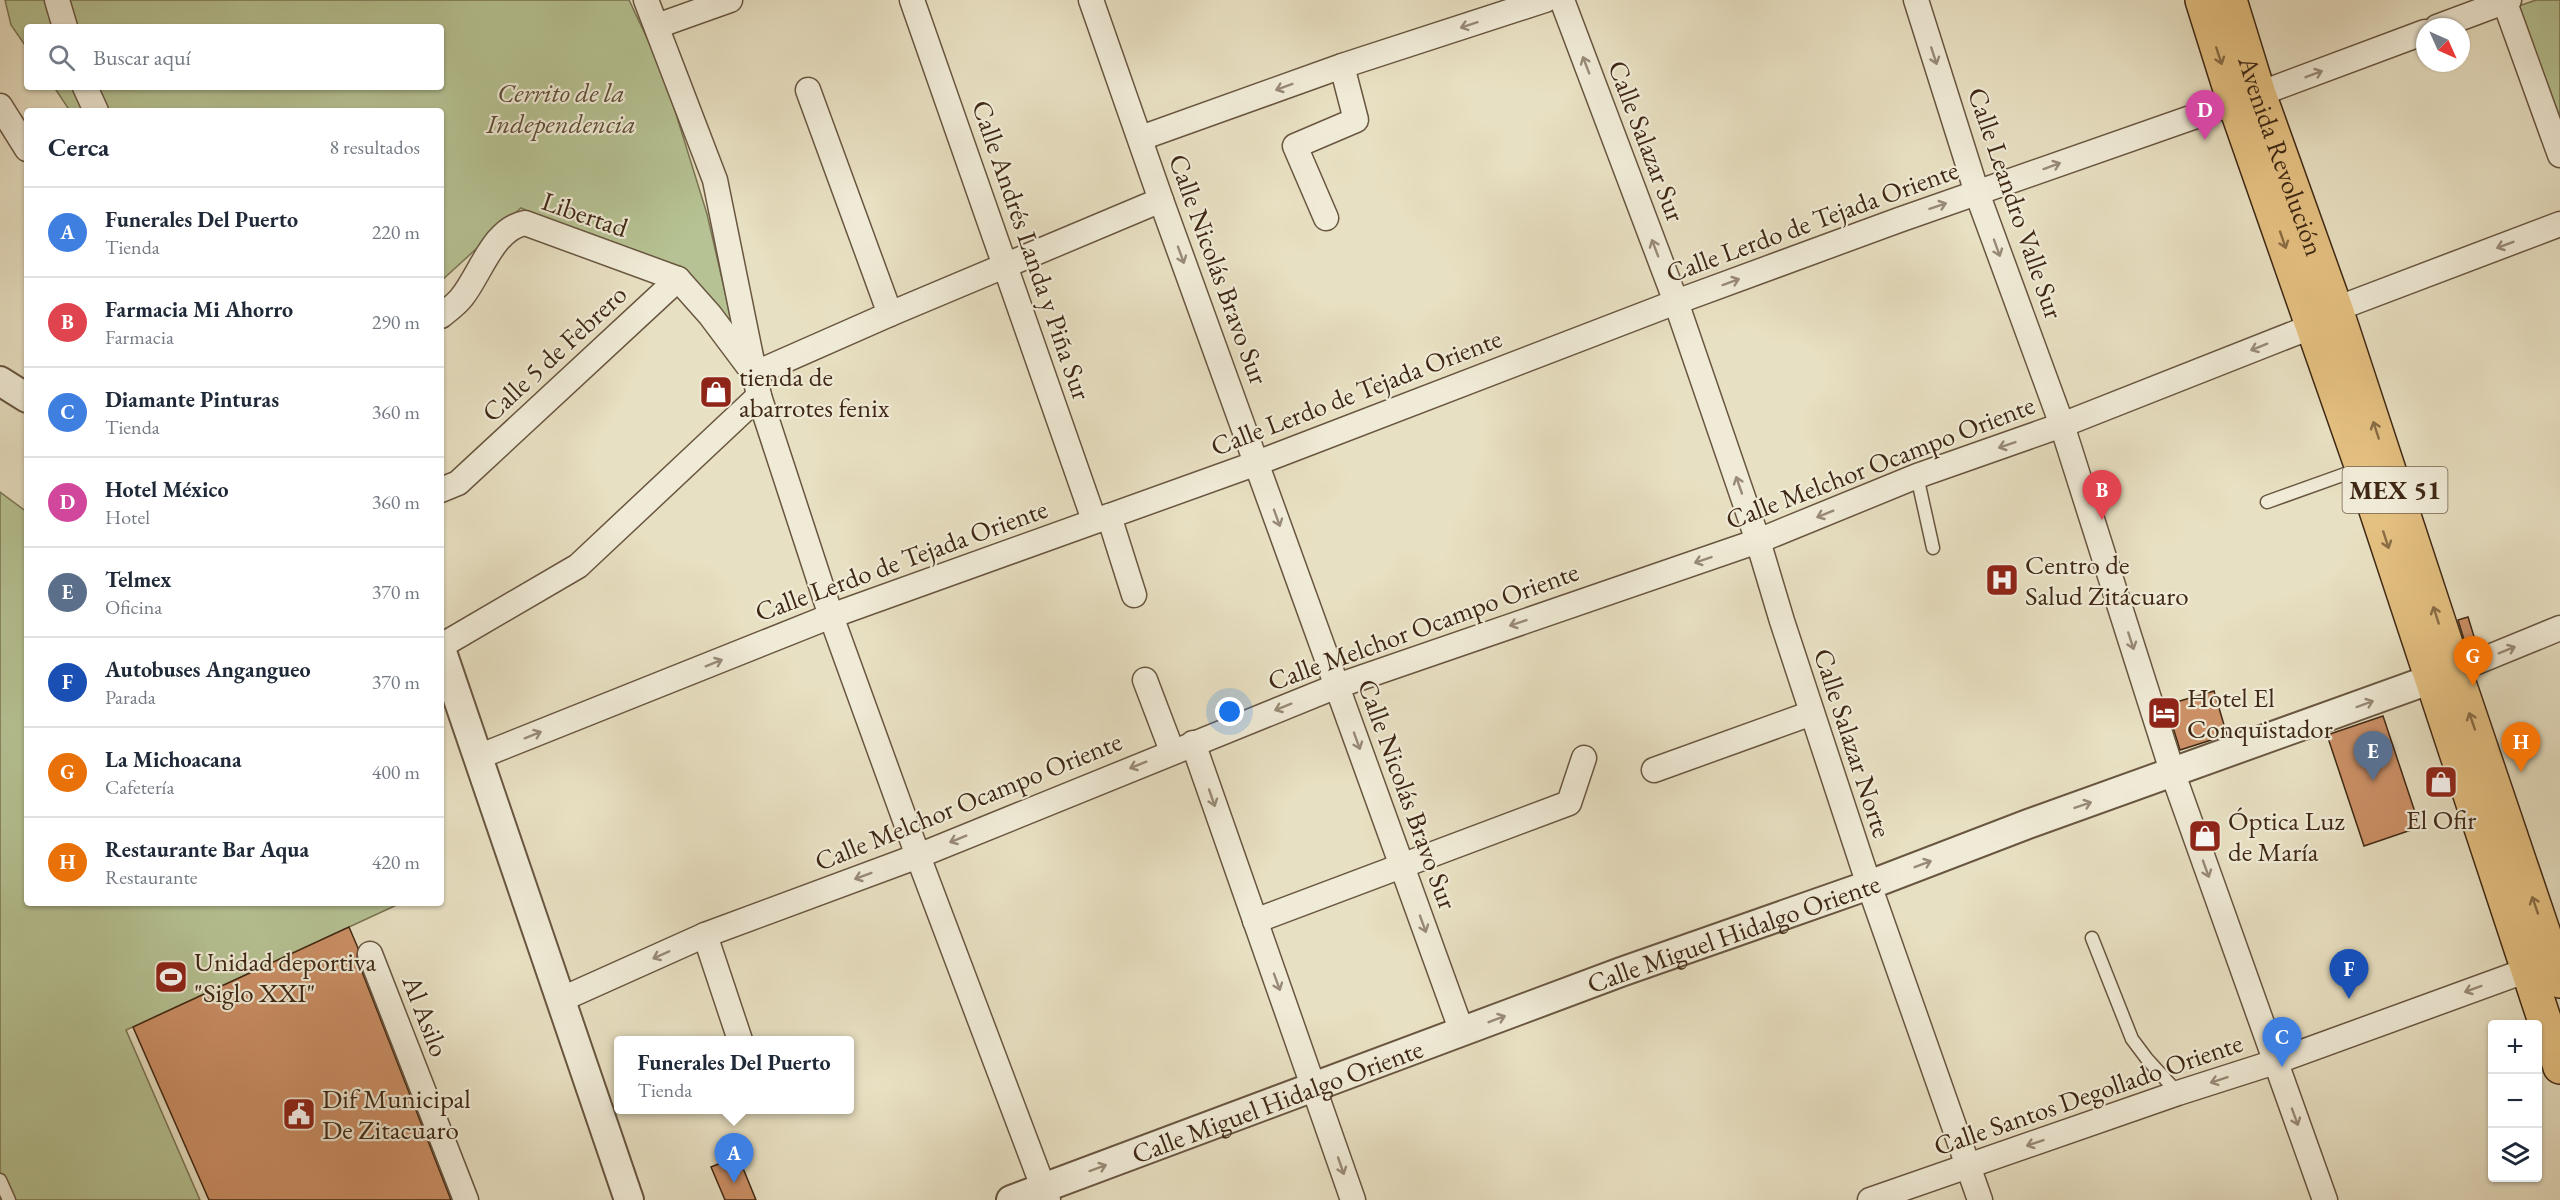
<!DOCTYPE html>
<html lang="es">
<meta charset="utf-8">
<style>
body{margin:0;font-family:"EB Garamond",serif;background:#f6f6f7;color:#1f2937}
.controls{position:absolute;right:18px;bottom:18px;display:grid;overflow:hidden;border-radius:6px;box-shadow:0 2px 4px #0004}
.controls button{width:54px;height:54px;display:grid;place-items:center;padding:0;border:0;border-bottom:2px solid #e0e1e3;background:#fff;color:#1f2937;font:30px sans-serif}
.compass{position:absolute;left:2416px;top:18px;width:54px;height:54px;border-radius:50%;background:#fff;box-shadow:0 2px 4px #0004;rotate:135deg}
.you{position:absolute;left:1230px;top:712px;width:21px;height:21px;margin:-15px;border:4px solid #fff;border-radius:50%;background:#1a73e8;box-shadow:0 0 0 9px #1a73e833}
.badge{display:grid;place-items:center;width:39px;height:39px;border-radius:50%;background:#8f2418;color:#fff;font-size:20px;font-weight:700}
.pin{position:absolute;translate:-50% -50px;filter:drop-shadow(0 2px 3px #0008)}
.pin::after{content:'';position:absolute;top:32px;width:21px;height:18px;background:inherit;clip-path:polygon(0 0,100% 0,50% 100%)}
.popup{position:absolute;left:614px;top:1036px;width:240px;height:78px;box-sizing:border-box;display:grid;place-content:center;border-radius:6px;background:#fff;filter:drop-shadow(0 2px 4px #0005);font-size:20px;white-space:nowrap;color:#747a83}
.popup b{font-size:22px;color:#1f2937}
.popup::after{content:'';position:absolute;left:50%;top:100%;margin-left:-12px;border:12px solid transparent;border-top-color:#fff}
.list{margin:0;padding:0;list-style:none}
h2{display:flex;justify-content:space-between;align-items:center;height:78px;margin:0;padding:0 24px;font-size:26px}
h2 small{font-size:20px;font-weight:400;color:#747a83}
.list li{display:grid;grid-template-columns:39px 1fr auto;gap:18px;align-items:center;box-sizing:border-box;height:90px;padding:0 24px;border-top:2px solid #e0e1e3}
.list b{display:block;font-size:22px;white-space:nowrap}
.list p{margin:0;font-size:20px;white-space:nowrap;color:#747a83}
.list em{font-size:20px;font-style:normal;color:#747a83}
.icon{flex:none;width:33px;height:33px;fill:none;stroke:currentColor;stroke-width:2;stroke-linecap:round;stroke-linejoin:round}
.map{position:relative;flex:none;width:2560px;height:1200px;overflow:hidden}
.search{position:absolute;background:#fff;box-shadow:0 2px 4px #0004;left:24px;top:24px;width:420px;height:66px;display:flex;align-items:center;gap:15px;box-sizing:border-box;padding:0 21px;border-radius:6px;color:#747a83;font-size:22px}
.panel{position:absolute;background:#fff;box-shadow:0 2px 4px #0004;left:24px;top:108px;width:420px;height:798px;border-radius:6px}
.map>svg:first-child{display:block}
.green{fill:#b6c293;stroke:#7a7554;stroke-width:1.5}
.building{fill:#cc9066;stroke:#3f2814;stroke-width:1.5}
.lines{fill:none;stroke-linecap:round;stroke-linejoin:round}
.service-casing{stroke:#695640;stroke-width:15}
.minor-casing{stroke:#695640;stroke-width:27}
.tertiary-casing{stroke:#695640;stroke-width:32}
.primary-casing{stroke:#3f2814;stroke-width:36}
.service{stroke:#f0ebd7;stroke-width:12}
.minor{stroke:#f0ebd7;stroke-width:24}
.tertiary{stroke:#f0ebd7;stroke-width:28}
.primary{stroke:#e4c081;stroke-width:33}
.oneway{stroke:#988a76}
.oneway2{stroke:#896c45}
.labels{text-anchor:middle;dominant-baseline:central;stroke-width:4.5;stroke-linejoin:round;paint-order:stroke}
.shield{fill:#f0ebd7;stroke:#74624e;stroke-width:1.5}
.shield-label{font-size:26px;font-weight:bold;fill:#3f2814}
.park-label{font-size:27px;font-style:italic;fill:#5d4e34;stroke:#f0ebd7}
.street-label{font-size:27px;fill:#3f2814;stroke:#f0ebd7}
.poi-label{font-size:27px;fill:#3f2814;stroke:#f0ebd7;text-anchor:start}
</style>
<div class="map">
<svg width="2560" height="1200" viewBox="0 0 2560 1200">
<rect width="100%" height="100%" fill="#e8e0c2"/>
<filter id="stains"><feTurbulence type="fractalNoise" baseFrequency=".00333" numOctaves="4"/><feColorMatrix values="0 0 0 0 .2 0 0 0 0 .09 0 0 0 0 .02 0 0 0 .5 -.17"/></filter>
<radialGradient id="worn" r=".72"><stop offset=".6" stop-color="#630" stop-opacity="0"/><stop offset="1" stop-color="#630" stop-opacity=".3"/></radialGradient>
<g class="green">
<path d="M5,0h624l34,72 44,142 26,113 -55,-48 -157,-71 -80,73v-170h-371l-16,-24h387v-60h-414v21l-16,-23z"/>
<path d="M2536,0h24v130l-44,-123z"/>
<path d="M0,492l27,20v391h374l-275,127 74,170h-200z"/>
</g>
<g class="building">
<path d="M2468,617l8,26 -10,3 -8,-26z"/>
<path d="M2214,691l13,44 -47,15 -14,-45z"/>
<path d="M2383,716l37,111 -56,19 -37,-111z"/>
<path d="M349,927l9,21 -1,11 94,241h-242l-76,-173z"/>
<path d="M738,1156l18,44h-31l-14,-33z"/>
</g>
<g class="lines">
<defs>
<g id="service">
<path d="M1917,476l16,72"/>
<path d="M2267,502l95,-34"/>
<path d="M2092,938l40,101 15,20 31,34"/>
<path d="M0,1180l9,20"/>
</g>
<g id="minor">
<path d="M57,0l8,27"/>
<path d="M646,0l69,180 44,216 72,220 87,240 130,344"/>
<path d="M912,0l182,520"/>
<path d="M1091,0l70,200 301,832"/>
<path d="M1562,0l114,302 82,239 24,80 87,264 111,315"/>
<path d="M1916,0l61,193 85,232 111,349 152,426"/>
<path d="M2504,0l56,155"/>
<path d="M657,26l73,-26"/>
<path d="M2437,27l72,-27"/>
<path d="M85,87l11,24"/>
<path d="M808,90l82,224"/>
<path d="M0,106l27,43"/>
<path d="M1141,138l201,-72 203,-66"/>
<path d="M1326,218l-31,-72 61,-26 -14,-54"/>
<path d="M441,316c7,-6 16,-12 21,-19 19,-24 31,-68 63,-74l153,56 32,36 39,52"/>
<path d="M754,374l136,-60 271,-114"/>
<path d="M441,490l17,-7 220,-204"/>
<path d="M1109,516l25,79"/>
<path d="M441,646l137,-80 181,-170"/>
<path d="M2455,671l105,-43"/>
<path d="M1145,680l27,71"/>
<path d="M1193,743l160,457"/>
<path d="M478,757l353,-141 426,-153 419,-161 223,-82 360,-126 166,-62"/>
<path d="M1654,770l158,-57"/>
<path d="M1255,921l314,-118 15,-45"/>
<path d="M705,935l35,105"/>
<path d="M370,954l96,246"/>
<path d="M560,1000l145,-65 213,-79 419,-170 421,-145 159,-65 145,-51 251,-99 23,-17 224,-85"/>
<path d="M1870,1200l308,-107 97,-31 269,-98"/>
</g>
<g id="tertiary">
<path d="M0,381l27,17"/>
<path d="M441,649l188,551"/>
<path id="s1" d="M1011,1200l610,-228 248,-87 159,-61 423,-152"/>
</g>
<g id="primary">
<path d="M2202,0l32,102 128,366 198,599"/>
<path id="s2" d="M2230,0l29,94 77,215 119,362 105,310"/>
</g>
</defs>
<use href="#service" class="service-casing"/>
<use href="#minor" class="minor-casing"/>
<use href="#tertiary" class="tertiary-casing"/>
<use href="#primary" class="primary-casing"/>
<use href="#service" class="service"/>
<use href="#minor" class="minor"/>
<use href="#tertiary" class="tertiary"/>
<use href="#primary" class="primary"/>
</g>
<defs><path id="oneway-shaft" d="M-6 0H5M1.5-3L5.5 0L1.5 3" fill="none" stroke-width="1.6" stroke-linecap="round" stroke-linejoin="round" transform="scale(1.5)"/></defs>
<g class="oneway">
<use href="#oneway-shaft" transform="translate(1469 25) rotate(162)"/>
<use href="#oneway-shaft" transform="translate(1934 56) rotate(72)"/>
<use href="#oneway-shaft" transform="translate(1586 65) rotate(-111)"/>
<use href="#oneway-shaft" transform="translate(2314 74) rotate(-21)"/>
<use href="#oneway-shaft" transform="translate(1284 87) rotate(160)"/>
<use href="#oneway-shaft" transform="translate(2052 166) rotate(-20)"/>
<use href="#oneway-shaft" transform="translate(1938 206) rotate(-19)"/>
<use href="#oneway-shaft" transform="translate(2505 245) rotate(159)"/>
<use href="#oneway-shaft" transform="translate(1655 248) rotate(-111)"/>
<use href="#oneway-shaft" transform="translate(1997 248) rotate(70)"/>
<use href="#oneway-shaft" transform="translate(1181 255) rotate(70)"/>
<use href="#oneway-shaft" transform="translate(1731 282) rotate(-20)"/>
<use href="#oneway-shaft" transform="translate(2259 347) rotate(158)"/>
<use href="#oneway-shaft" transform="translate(2007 445) rotate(161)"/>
<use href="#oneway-shaft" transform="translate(1739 485) rotate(-109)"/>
<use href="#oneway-shaft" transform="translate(1825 514) rotate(158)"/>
<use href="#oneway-shaft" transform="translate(1277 518) rotate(70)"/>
<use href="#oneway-shaft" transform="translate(1703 560) rotate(161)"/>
<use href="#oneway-shaft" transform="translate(1518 623) rotate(161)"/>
<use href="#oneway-shaft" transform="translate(2131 641) rotate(72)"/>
<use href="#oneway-shaft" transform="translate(2507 650) rotate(-22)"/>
<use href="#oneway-shaft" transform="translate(714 663) rotate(-22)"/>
<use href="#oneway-shaft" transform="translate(2365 704) rotate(-20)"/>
<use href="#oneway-shaft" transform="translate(1283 707) rotate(158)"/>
<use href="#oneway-shaft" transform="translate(533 735) rotate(-22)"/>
<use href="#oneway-shaft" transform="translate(1357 741) rotate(70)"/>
<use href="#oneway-shaft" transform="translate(1138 765) rotate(158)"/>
<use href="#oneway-shaft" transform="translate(1212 798) rotate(71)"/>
<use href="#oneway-shaft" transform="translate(2083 805) rotate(-19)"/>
<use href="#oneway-shaft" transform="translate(958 839) rotate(158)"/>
<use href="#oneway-shaft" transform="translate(1923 864) rotate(-21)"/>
<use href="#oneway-shaft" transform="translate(2206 869) rotate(70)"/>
<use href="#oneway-shaft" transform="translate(863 876) rotate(160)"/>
<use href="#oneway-shaft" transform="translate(1423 924) rotate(70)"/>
<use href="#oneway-shaft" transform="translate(661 955) rotate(156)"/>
<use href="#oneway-shaft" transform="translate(1277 982) rotate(70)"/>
<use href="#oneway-shaft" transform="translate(2473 989) rotate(160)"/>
<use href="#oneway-shaft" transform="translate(1497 1019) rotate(-21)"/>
<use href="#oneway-shaft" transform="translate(2219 1080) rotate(162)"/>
<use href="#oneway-shaft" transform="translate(2295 1117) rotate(70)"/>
<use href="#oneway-shaft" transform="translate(2035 1143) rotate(161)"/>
<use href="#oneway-shaft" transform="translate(1341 1166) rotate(71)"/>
<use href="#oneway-shaft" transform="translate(1098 1168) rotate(-20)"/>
</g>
<g class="oneway2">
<use href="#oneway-shaft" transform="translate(2219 56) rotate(72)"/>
<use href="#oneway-shaft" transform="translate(2283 240) rotate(71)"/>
<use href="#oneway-shaft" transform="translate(2376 430) rotate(-108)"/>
<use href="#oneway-shaft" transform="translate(2386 540) rotate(72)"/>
<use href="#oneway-shaft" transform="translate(2436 615) rotate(-108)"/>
<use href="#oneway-shaft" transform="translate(2472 721) rotate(-109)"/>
<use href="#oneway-shaft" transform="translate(2535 905) rotate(-109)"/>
</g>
<defs>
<symbol id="shop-square" viewBox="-11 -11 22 22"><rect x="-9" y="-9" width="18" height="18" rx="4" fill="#8f2418" stroke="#f0ebd7"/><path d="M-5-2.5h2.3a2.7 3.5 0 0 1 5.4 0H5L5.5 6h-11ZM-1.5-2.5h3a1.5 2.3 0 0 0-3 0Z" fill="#fff"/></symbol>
<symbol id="hospital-square" viewBox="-11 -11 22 22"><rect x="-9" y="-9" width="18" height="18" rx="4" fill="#8f2418" stroke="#f0ebd7"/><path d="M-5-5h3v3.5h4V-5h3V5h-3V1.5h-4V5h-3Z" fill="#fff"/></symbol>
<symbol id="hotel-square" viewBox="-11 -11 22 22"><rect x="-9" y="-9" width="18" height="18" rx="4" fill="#8f2418" stroke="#f0ebd7"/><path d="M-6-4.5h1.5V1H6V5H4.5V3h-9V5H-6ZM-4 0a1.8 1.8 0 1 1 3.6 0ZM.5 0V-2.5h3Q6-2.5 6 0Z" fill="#fff"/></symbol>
<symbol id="stadium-square" viewBox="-11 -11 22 22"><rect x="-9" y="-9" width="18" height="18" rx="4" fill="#8f2418" stroke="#f0ebd7"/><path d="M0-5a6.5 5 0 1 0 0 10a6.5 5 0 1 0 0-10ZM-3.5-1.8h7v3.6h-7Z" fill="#fff"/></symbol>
<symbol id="civic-square" viewBox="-11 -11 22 22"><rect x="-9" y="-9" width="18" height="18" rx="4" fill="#8f2418" stroke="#f0ebd7"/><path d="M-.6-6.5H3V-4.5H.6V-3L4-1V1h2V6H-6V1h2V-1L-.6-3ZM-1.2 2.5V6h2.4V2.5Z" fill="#fff"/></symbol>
</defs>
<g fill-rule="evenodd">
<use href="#shop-square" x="697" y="373" width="38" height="38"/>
<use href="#hospital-square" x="1983" y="561" width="38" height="38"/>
<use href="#hotel-square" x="2145" y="694" width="38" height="38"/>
<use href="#shop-square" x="2422" y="763" width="38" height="38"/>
<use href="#shop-square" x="2186" y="817" width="38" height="38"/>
<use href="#stadium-square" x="152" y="958" width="38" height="38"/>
<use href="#civic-square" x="280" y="1095" width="38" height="38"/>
</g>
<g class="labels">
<rect class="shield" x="2342.5" y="467" width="105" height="46" rx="4.5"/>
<g class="shield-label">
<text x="2395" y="490">MEX 51</text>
</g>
<g class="park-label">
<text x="561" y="92">Cerrito de la<tspan x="561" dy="31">Independencia</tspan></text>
</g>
<g class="street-label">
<text transform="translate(1647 141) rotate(69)">Calle Salazar Sur</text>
<text stroke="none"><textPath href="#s2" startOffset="164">Avenida Revolución</textPath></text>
<text transform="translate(2016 203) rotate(71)">Calle Leandro Valle Sur</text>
<text transform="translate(585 214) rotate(19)">Libertad</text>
<text transform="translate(1812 221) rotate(-20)">Calle Lerdo de Tejada Oriente</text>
<text transform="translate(1032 250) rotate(71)">Calle Andrés Landa y Piña Sur</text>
<text transform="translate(1219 269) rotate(70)">Calle Nicolás Bravo Sur</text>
<text transform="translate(554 353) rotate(-43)">Calle 5 de Febrero</text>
<text transform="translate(1356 392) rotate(-21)">Calle Lerdo de Tejada Oriente</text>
<text transform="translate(1880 462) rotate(-21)">Calle Melchor Ocampo Oriente</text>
<text transform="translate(901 560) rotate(-20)">Calle Lerdo de Tejada Oriente</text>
<text transform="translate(1423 626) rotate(-20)">Calle Melchor Ocampo Oriente</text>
<text transform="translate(1853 743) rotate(72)">Calle Salazar Norte</text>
<text transform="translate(1408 794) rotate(70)">Calle Nicolás Bravo Sur</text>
<text transform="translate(968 801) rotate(-22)">Calle Melchor Ocampo Oriente</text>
<text stroke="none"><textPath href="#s1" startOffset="770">Calle Miguel Hidalgo Oriente</textPath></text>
<text transform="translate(426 1016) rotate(69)">Al Asilo</text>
<text transform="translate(2088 1094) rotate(-19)">Calle Santos Degollado Oriente</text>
<text stroke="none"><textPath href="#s1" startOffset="284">Calle Miguel Hidalgo Oriente</textPath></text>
</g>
<g class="poi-label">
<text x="739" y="376">tienda de<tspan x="739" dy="31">abarrotes fenix</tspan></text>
<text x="2025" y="564">Centro de<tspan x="2025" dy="31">Salud Zitácuaro</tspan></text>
<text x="2187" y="697">Hotel El<tspan x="2187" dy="31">Conquistador</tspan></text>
<text x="2441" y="819" text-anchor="middle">El Ofir</text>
<text x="2228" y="820">Óptica Luz<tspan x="2228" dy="31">de María</tspan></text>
<text x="194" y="961">Unidad deportiva<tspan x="194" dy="31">"Siglo XXI"</tspan></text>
<text x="322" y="1098">Dif Municipal<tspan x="322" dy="31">De Zitacuaro</tspan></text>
</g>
</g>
<rect width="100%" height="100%" filter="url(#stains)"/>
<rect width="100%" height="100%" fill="url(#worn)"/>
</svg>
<div class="controls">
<button>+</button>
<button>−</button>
<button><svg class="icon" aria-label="layers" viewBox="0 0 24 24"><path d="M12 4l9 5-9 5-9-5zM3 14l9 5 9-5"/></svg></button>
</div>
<svg class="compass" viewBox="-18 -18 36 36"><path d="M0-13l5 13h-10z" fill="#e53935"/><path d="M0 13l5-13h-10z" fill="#747a83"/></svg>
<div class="you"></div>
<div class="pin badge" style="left:734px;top:1183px;background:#3f7fe0">A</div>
<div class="popup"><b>Funerales Del Puerto</b>Tienda</div>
<div class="pin badge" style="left:2102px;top:520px;background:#e0444e">B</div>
<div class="pin badge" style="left:2282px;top:1067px;background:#3f7fe0">C</div>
<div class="pin badge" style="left:2205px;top:140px;background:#d1479c">D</div>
<div class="pin badge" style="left:2373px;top:781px;background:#5c6f8a">E</div>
<div class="pin badge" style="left:2349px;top:999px;background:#1a4fb4">F</div>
<div class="pin badge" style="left:2473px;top:686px;background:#e8710a">G</div>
<div class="pin badge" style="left:2521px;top:772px;background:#e8710a">H</div>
<div class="search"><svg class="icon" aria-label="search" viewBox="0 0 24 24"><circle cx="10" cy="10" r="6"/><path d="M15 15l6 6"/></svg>Buscar aquí</div>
<section class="panel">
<h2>Cerca<small>8 resultados</small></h2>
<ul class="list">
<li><span class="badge" style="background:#3f7fe0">A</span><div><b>Funerales Del Puerto</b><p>Tienda</p></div><em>220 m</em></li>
<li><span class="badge" style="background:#e0444e">B</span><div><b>Farmacia Mi Ahorro</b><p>Farmacia</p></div><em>290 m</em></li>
<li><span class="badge" style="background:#3f7fe0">C</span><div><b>Diamante Pinturas</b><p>Tienda</p></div><em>360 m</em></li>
<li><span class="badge" style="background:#d1479c">D</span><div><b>Hotel México</b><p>Hotel</p></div><em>360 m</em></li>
<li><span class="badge" style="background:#5c6f8a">E</span><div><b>Telmex</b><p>Oficina</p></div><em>370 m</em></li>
<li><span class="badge" style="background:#1a4fb4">F</span><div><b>Autobuses Angangueo</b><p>Parada</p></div><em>370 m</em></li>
<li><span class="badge" style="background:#e8710a">G</span><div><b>La Michoacana</b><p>Cafetería</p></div><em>400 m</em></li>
<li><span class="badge" style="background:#e8710a">H</span><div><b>Restaurante Bar Aqua</b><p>Restaurante</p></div><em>420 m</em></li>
</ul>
</section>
</div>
